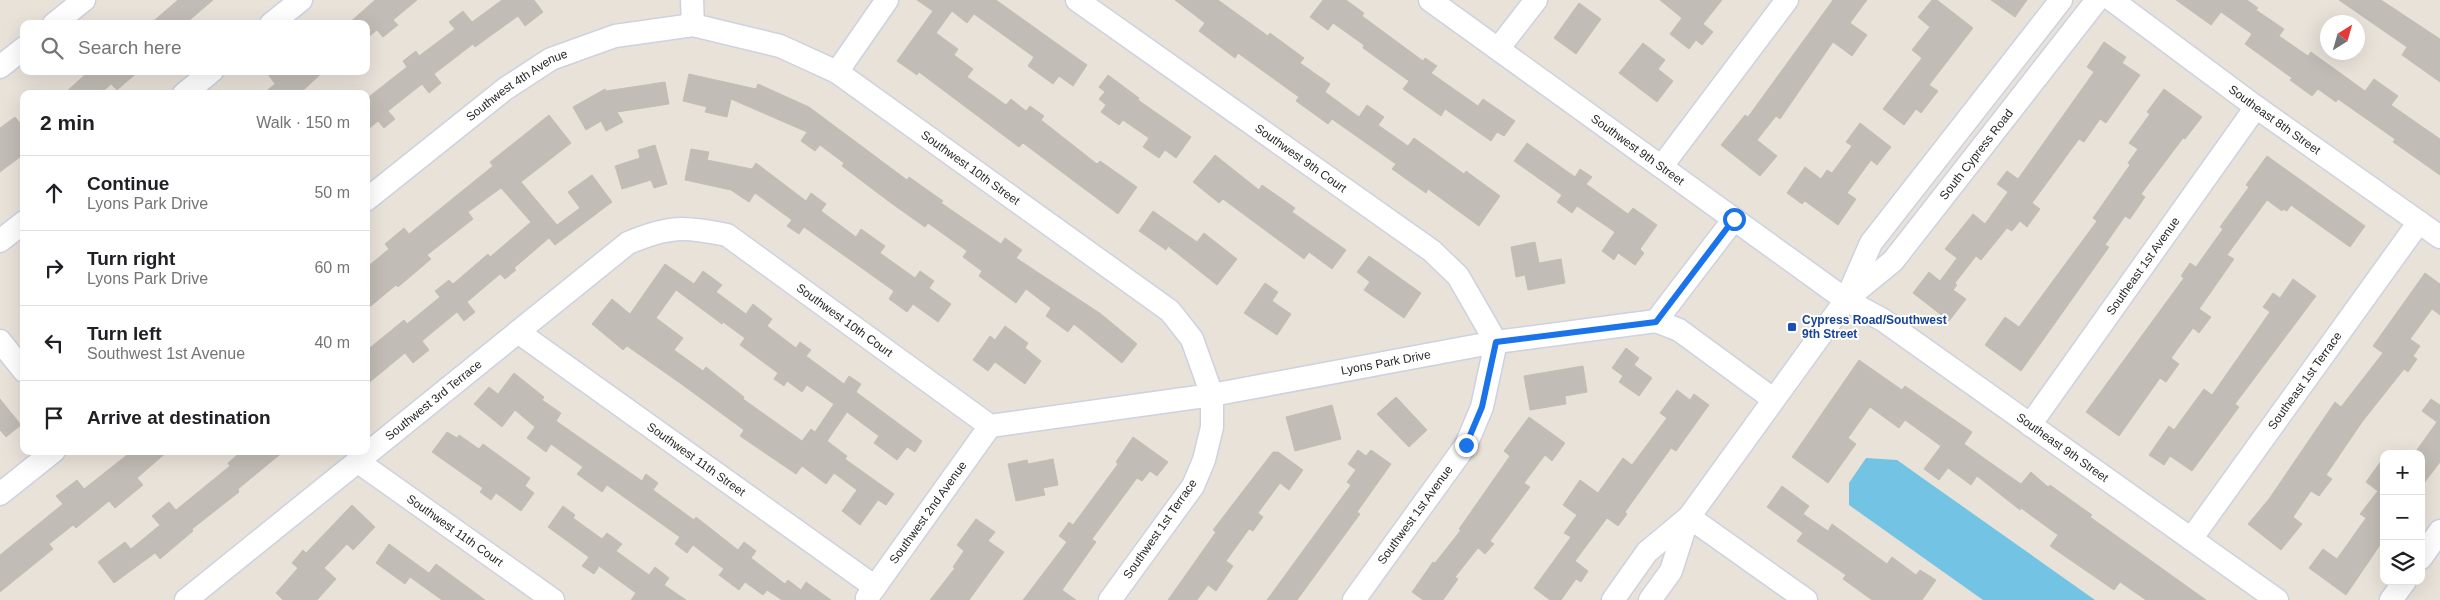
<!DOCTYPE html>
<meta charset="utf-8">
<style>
body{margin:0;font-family:Helvetica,sans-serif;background:#f2f2f2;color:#202124}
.controls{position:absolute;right:15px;bottom:15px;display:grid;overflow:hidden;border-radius:10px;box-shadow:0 5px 20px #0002}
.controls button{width:45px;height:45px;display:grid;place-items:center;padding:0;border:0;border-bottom:1px solid #e0e0e0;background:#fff;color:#202124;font:25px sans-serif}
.compass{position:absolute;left:2320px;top:15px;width:45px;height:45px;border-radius:50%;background:#fff;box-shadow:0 5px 20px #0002;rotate:37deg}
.stop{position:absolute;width:15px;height:15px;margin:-11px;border:4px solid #1a73e8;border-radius:50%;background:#fff}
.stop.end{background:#1a73e8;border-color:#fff;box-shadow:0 1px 5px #0008}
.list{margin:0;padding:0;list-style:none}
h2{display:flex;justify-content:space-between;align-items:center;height:65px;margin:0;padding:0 20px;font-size:21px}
h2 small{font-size:16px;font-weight:400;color:#757577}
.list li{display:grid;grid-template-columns:32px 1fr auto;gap:15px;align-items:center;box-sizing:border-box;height:75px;padding:0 20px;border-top:1px solid #e0e0e0}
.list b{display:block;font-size:19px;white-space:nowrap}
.list p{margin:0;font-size:16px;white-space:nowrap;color:#757577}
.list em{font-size:16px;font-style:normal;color:#757577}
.icon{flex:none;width:28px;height:28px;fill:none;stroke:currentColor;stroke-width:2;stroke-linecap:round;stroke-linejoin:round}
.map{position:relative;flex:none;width:2440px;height:600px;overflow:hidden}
.search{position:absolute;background:#fff;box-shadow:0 5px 20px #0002;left:20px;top:20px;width:350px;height:55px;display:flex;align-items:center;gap:12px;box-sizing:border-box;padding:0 18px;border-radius:10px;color:#757577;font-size:19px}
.panel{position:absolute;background:#fff;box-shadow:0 5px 20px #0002;left:20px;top:90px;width:350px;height:365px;border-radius:10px}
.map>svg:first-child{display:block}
.water{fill:#72c3e4}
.building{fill:#c1bcb5;stroke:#c3beb3;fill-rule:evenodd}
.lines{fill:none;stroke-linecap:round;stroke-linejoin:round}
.minor-casing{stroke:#ced1df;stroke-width:25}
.minor{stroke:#fff;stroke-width:22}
.route{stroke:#1a73e8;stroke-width:6}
.transit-dot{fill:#1a4fb4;stroke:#fff;stroke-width:2}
.labels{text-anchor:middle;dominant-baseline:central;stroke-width:4;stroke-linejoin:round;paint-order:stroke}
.street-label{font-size:12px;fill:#272727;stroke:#fff}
.transit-label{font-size:12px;font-weight:bold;fill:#164399;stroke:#fff;text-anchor:start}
</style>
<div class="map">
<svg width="2440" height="600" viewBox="0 0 2440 600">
<rect width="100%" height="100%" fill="#e8e2d9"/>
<path class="water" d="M1866,458l31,2 198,140h-112l-134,-95v-22z"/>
<g class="building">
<path d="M178,0h35l-28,24h-35z"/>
<path d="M375,0h42l-24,20 5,5 -15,12 -6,-7 -11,9v-15h-18z"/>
<path d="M502,0h32l9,12 -18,14 -7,-10 -43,31 -2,-3 -39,30 7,9 -12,10 -7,-9 -34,27 7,8 -11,9 -6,-7 -12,10v-32l41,-32 -4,-6 13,-10 3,5 36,-27 -6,-7 14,-11 9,11z"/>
<path d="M917,0h79l91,65 -14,21 -14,-10 -6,8 -25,-18 6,-9 -60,-43 -7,9 -15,-12 -16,22 22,16 -4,6 19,14 -6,8 39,28 5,-6 15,12 4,-5 14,10 -3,4 56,44 3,-3 37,26 -19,27 -95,-71 -4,4 -100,-75 -2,3 -20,-14 36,-50z"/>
<path d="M1175,0h43l50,36 2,-3 34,25 -4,5 30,21 -5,8 34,25 8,-12 17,12 -6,8 30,21 6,-8 50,36 2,-3 34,25 -21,30 -51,-37 -2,4 -34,-24 4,-5 -64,-45 -4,5 -32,-23 3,-4 -61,-44 -3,5 -36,-27 6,-8z"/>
<path d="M1323,0h23l18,13 -2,3 61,45 2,-3 12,8 -6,7 47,33 5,-7 32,22 -11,15 -7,-4 -6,9 -46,-32 -4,7 -38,-27 6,-8 -46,-33 1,-3 -31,-22 -5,7 -18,-13z"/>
<path d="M1660,0h62l-19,24 10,8 -11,13 -6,-5 -7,9 -19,-15 12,-16z"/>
<path d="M1833,0h34l-17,23 17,12 -15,21 -19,-14 -53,77 -4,-3 -19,24 20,16 -17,20 -39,-31 24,-30 3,2z"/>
<path d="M1932,0h5l36,28 -44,57 9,6 -17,22 -5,-4 -12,16 -21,-16 39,-51 -10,-8 18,-23 -12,-10z"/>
<path d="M1991,0h36l-12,17z"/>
<path d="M2176,0h71l11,8 -2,2 28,19 -5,7 29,20 3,-4 54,39 9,-12 24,17 -7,9 49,34v36l-47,-33 2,-3 -57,-40 -2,3 -18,-13 -6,7 -22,-16 2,-2 -47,-34 7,-10 -31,-22 -10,13z"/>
<path d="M2339,0h42l59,39v43l-38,-27 5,-8z"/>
<path d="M1579,3l22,16 -25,35 -22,-16z"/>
<path d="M2104,42l22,15 -4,6 18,12 -34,48 -6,-4 -16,23 -5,-3 -47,64 8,6 -13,18 -7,-6 -8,10 -5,-3 -26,32 -5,-4 -21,27 2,2 -4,5 13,9 -17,22 -36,-28 16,-21 11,9 17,-23 -12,-9 28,-35 12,10 23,-32 -11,-8 10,-13 11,8 76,-107 -7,-5z"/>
<path d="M1643,43l22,17 -7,9 15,12 -16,21 -38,-29z"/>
<path d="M89,71h50l-22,19 -6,-6 -11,10h-36z"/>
<path d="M266,71h58l-25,23h-36l12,-10z"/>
<path d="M689,74l67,15 2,-5 51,23 98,73 2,-3 34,24 -2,2 60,41 4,-6 17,12 -6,8 85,56 36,30 -15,19 -48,-39 -6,8 -22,-16 5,-8 -25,-19 -10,14 -37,-27 3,-5 -19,-14 4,-6 -39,-28 -3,4 -34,-24 -49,-37 2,-3 -24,-18 -5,6 -14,-10 6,-9 -76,-33 -4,18 -22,-5 2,-5 -24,-6z"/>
<path d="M1108,75l31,23 -1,2 53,37 -15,21 -11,-8 -6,8 -16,-11 6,-9 -26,-18 -4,5 -18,-13 5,-7 -7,-6 6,-7 -6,-5z"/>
<path d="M665,82l4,22 -52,8 6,10 -17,9 -5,-10 -15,9 -13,-23 32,-18 1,2z"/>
<path d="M2164,89l38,28 -17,22 -2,-1 -42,56 4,3 -15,22 -5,-3 -20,29 4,2 -88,124 -36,-26 20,-28 14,10 78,-106 -4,-3 37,-53 -2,-2 10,-14 -9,-6 21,-29 -3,-2z"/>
<path d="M549,115l22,28 -50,39 36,43 23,-17 -12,-16 24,-17 20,27 -57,43 -6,-7 -35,30 2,2 -11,9 -5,-5 -33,28 8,10 -11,9 -7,-9 -35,29 7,9 -16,13 -8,-10 -39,32v-34l38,-31 3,4 33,-27 -5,-6 14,-11 4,4 35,-30 2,3 41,-35 -30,-34 -33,24 5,7 -46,36 4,4 -33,28 -2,-2 -30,25v-42l23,-19 -4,-5 19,-16 5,6 84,-68 -3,-4z"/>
<path d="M15,117l9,11v26l-24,18v-44z"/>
<path d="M1860,123l31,24 -14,18 -6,-5 -24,33 9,6 -18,26 -33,-24 -3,3 -15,-11 18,-26 16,12 6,-9 5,3 20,-27 -6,-4z"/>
<path d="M1527,143l48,34 5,-8 12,8 -6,7 42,30 5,-6 24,17 -17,24 4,4 -9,12 -17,-12 -4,7 -12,-9 13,-19 -38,-26 -5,7 -15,-11 5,-7 -48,-34z"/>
<path d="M655,145l12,39 -13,4 -3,-8 -29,9 -7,-23 25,-8 -2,-8z"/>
<path d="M691,149l18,3 -2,8 45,9 4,-6 50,38 5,-8 15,11 -5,7 35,26 5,-8 24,17 -5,7 35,25 5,-7 14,10 -5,7 22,16 -13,18 -25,-18 -6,8 -18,-13 5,-8 -90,-64 -5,7 -12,-8 5,-6 -37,-27 -6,9 -18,-12 -46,-10z"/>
<path d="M1215,155l44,35 3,-5 33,23 -3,4 54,38 -14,19 -23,-17 -5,7 -81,-60 -4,4 -26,-21z"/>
<path d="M2267,156l98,70 -15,21 -59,-42 -4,6 -4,-2 -1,2 -15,-11 -40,55 7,4 -35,50 12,8 -12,16 -6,-5 -22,30 8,6 -13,18 -6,-4 -41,58 -33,-24 98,-134 -3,-2 9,-13 6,4 27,-38 -3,-2 29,-40 -3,-2z"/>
<path d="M1153,211l44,31 7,-9 33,26 -20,26 -49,-39 -2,4 -27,-19z"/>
<path d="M1535,242l4,21 22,-4 4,24 -37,7 -3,-15 -9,2 -5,-30z"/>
<path d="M1369,256l52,37 -17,25 -40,-28 6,-8 -13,-10z"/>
<path d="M665,264l29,20 9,-13 19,14 -6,7 30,22 7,-10 19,15 -5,7 29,22 4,-6 11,8 -5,6 38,28 5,-8 12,8 -5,8 66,49 -7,11 -8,-5 -10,13 -23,-17 5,-7 -32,-24 -20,29 20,15 -2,3 49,35 -8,11 -8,-5 -18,25 -18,-14 15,-21 -23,-17 -8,11 -24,-18 -6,8 -56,-38 4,-6 -64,-47 -53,-37 -4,4 -31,-26 20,-25 18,15zM676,290l46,34 1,-2 22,16 -5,7 38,28 -4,6 10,7 3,-5 15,11 5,-7 27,19 -19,28 -4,-3 -9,12 -59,-42 1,-2 -38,-30 -3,4 -29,-21 9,-12 -27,-20z"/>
<path d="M2425,273l15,11v31l-8,-6 -22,30 10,7 -7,10 4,3 -9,13 -4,-3 -42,53 -36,53 6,4 -13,17 -8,-5 -18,26 9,7 -21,26 -33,-26 21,-25 66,-97 6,5 42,-54 -10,-7z"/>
<path d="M2293,279l23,17 -81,108 4,3 -47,64 -22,-15 -6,9 -15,-10 20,-29 5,4 30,-41 8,6 58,-83 -7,-5 10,-14 7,5z"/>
<path d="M1265,283l13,9 -6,9 19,13 -14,21 -33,-22z"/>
<path d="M1005,326l23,17 -3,5 16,13 -16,23 -30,-22 -7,9 -15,-11 17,-24 5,4z"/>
<path d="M1626,348l13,10 -5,7 18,13 -13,18 -20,-14 4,-6 -11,-8z"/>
<path d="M1859,360l43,30 3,-4 67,46 -8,12 41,29 16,11 10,-12 17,15 2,-2 42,30 -2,2 116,83h-60l-26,-18 -6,8 -64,-44 8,-11 -37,-27 -1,2 -43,-34 -6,9 -23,-17 -9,12 -15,-11 17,-23 -36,-26 -6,8 -29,-21 -22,31 8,6 -28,39 -36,-26z"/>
<path d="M1583,366l4,26 -22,4 1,8 -36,6 -6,-34z"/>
<path d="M514,373l30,24 -2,3 19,13 -5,8 86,60 4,-7 12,9 -5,7 41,30 2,-3 42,33 6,-8 12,9 -5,7 34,26 3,-4 13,10 5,-8 25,18h-49l-15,-10 -4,5 -18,-13 -6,8 -20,-15 5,-6 -31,-24 -6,8 -12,-9 5,-7 -73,-52 -5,7 -25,-18 6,-7 -32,-23 -5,8 -19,-14 8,-11 -20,-17 -13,17 -28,-23 15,-17 9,7z"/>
<path d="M1677,390l13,10 4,-6 15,11 -33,46 -5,-3 -46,64 2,2 -9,12 -11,-8 -32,43 13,10 -7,11 -5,-3 -15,21h-11l-16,-12 37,-51 -7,-4 13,-18 -14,-10 17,-25 18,13 25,-35 9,7 35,-47 -7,-5z"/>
<path d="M1396,397l31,33 -18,17 -32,-33z"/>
<path d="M0,399l21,26 -15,12 -6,-7z"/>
<path d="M2431,399l9,6v57l-19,25v-33h-7l23,-32 -15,-11z"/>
<path d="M1332,405l9,34 -46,12 -9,-34z"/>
<path d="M1529,417l36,26 -13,18 -7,-6 -21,28 6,4 -40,54 4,3 -9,10 -7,-6 -23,29 3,2 -15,21h-20l-11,-8 21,-30 2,1 26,-33 -2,-1 51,-73 -6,-5z"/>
<path d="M447,432l10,6 2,-3 20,14 4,-5 47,34 -5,8 9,7 -13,18 -25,-18 -5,7 -11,-8 3,-4 -51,-36z"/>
<path d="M1133,437l35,25 -11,14 -7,-5 -8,10 -5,-3 -45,61 4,3 -34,48 14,10h-53l44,-58 -8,-6 10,-14 4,3 45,-61 -2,-2z"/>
<path d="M1358,450l8,6 5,-6 20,14 -34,48 3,2 -63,86h-30l84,-115 -4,-3 9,-12 -8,-6z"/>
<path d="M132,451h36l-31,27 6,7 -28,23 -6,-7 -33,27 -3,-3 -24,19 4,5 -53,43v-37l63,-51 -7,-8 21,-16 7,9z"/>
<path d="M242,451h42l-46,38 1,3 -47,37 1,2 -33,28 -5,-6 -41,30 -16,-21 27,-20 6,7 29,-24 -8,-9 17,-14 7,8 54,-44 -2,-3z"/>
<path d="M1273,452h5l25,18 -14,20 -9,-7 -22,30 5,4 -10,14 -4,-2 -23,32 7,5 -17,25 -8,-6 -11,15h-29l48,-68 -3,-2z"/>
<path d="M2384,457v82l-38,56 -37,-27 14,-19 14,10 29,-41 -6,-4 18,-23 -12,-9z"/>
<path d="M1053,459l5,26 -15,3 2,7 -29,6 -8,-37 19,-4 1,4z"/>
<path d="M1782,486l27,20 -6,8 25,17 4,-7 55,40 5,-7 24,18 4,-5 16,10 -14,20h-50l-29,-21 3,-4 -49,-34 6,-8 -36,-26z"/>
<path d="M352,505l23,22 -22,23 -6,-6 -23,24 12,11 -19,21h-34l-7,-7 22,-25 -6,-5 11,-13 3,3z"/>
<path d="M563,506l12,9 -2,3 29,21 5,-6 15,11 -6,7 33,24 6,-8 14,11 -5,7 22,15h-55l5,-7 -37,-27 -5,8 -12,-8 7,-9 -41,-30z"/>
<path d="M976,519l19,13 -7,9 16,11 -35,48h-39l25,-32 -2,-1 11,-16 -7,-6z"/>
<path d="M389,544l40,29 7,-9 49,36h-43l-32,-23 -5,7 -29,-21z"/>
</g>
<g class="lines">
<defs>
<g id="minor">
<path d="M692,0l1,25"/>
<path id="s1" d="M1077,0l355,251 26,25 38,66 -14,65 -16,38 -112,155"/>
<path id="s2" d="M1430,0l416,300 37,20 394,280"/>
<path id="s3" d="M2112,0l144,107 184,130"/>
<path d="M54,24l30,-24"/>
<path d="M271,24l30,-24"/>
<path d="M1498,49l38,-49"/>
<path d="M0,67l24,-19"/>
<path d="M837,72l50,-72"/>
<path d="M184,94l28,-23"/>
<path d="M1662,166l125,-166"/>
<path id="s4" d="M366,200l139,-111 46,-30 64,-23 78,-11 87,21 57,26 333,239 22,28 20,56v32l-8,33 -11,26 -83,114"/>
<path d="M0,241l24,-19"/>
<path id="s5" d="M1849,297l44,-36 204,-261"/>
<path d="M1656,321l23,9 94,69"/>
<path id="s6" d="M518,332l357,255"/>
<path d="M0,341l24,30"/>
<path id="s7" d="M2030,425l226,-318"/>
<path id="s8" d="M990,426l222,-31 284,-53 160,-21 78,-102"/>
<path id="s9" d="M357,461l196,139"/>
<path d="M0,494l54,-43"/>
<path d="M1689,517l117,83"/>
<path id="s10" d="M2191,539l228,-317"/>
<path d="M2421,558l19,-27"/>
<path id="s11" d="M867,598l123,-172"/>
<path id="s12" d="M186,600l442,-357c41,-17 55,-17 99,-8l263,191"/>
<path d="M1613,600l34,-48 42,-35 157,-217 25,-57 190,-243"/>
<path d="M1650,600l21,-29 17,-53"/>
<path d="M2391,600l14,-19"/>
</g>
</defs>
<use href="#minor" class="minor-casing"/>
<use href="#minor" class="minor"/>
</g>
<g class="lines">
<path class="route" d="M1466,445l16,-38 14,-65 160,-20 78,-103"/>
</g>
<rect class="transit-dot" x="1787" y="322" width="10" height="10" rx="2.5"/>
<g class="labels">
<g class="street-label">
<text stroke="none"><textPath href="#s4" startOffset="190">Southwest 4th Avenue</textPath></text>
<text stroke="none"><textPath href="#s3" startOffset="202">Southeast 8th Street</textPath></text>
<text stroke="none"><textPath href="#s2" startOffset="256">Southwest 9th Street</textPath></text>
<text stroke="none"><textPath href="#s5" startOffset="192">South Cypress Road</textPath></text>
<text stroke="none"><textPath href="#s1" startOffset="274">Southwest 9th Court</textPath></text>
<text stroke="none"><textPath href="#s4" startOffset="696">Southwest 10th Street</textPath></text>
<text stroke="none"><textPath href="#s7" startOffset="195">Southeast 1st Avenue</textPath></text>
<text stroke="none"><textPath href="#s12" startOffset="815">Southwest 10th Court</textPath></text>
<text stroke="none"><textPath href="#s8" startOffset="401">Lyons Park Drive</textPath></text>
<text stroke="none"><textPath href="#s10" startOffset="195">Southeast 1st Terrace</textPath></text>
<text stroke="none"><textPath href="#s12" startOffset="318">Southwest 3rd Terrace</textPath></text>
<text stroke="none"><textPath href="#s2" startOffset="775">Southeast 9th Street</textPath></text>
<text stroke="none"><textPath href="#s6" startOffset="219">Southwest 11th Street</textPath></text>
<text stroke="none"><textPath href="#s11" startOffset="105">Southwest 2nd Avenue</textPath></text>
<text transform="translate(1415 515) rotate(-54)">Southwest 1st Avenue</text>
<text transform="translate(1160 529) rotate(-55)">Southwest 1st Terrace</text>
<text stroke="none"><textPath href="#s9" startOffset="120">Southwest 11th Court</textPath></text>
</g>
<g class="transit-label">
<text x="1802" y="320">Cypress Road/Southwest<tspan x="1802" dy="14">9th Street</tspan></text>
</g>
</g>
</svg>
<div class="controls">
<button>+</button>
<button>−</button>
<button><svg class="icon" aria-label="layers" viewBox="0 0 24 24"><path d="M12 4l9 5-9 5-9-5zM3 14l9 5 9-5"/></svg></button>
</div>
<svg class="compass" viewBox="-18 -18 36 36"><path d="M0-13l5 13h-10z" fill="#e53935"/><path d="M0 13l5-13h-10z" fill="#757577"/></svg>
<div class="stop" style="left:1734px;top:219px"></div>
<div class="stop end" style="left:1466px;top:445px"></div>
<div class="search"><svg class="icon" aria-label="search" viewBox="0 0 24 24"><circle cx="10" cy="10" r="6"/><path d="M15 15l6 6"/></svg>Search here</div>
<section class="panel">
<h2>2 min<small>Walk · 150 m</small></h2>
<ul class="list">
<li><svg class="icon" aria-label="ahead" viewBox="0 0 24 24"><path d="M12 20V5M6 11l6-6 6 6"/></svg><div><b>Continue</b><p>Lyons Park Drive</p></div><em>50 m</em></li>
<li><svg class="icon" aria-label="right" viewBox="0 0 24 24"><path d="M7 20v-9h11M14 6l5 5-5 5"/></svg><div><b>Turn right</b><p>Lyons Park Drive</p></div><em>60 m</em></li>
<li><svg class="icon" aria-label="left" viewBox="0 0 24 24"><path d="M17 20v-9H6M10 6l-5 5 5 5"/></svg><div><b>Turn left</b><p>Southwest 1st Avenue</p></div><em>40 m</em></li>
<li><svg class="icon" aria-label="arrive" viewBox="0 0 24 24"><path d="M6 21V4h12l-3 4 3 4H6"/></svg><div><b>Arrive at destination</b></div></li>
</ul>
</section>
</div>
